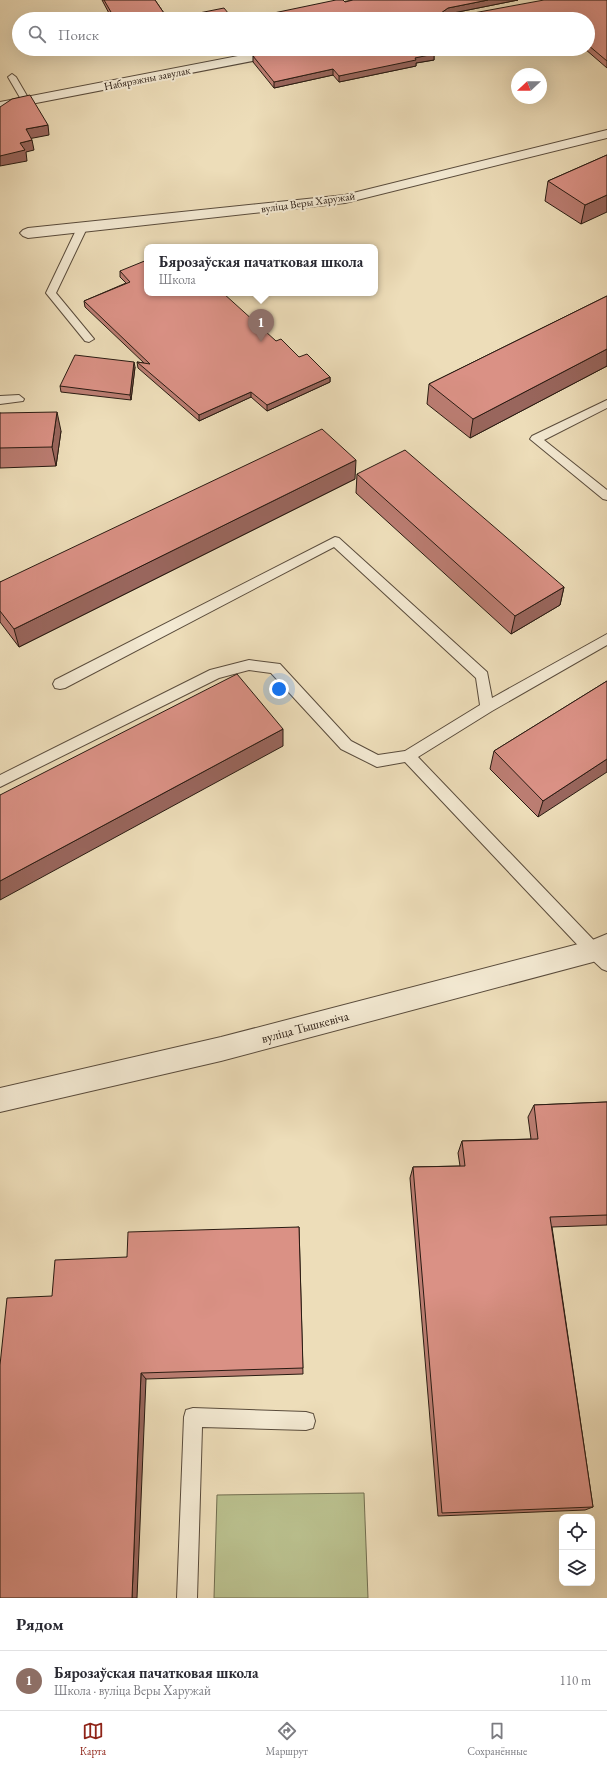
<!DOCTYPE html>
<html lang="ru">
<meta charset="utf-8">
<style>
body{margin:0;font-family:"EB Garamond",serif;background:#f2f2f3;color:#2b2b33}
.controls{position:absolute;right:12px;bottom:12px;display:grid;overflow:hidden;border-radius:8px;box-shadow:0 4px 16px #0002}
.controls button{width:36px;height:36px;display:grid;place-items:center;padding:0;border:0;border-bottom:1px solid #e1e1e2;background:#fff;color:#2b2b33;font:20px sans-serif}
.compass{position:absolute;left:511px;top:68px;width:36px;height:36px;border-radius:50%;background:#fff;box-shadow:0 4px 16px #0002;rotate:248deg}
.you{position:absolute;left:279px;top:689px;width:14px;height:14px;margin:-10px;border:3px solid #fff;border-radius:50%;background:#1a73e8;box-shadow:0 0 0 6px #1a73e833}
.badge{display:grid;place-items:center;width:26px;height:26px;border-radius:50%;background:#8f2418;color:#fff;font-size:13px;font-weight:700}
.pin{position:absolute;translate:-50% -33px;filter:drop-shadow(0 1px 2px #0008)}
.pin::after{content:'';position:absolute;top:21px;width:14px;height:12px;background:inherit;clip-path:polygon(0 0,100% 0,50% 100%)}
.popup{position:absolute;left:144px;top:244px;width:234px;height:52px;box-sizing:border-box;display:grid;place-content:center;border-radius:8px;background:#fff;filter:drop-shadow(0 1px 3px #0005);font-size:13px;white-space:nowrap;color:#7c7c81}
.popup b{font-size:15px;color:#2b2b33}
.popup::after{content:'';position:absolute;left:50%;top:100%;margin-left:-8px;border:8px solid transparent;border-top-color:#fff}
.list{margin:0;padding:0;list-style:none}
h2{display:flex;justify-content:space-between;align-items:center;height:52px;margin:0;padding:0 16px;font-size:17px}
h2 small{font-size:13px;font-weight:400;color:#7c7c81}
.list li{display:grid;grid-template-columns:26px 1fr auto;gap:12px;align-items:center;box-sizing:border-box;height:60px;padding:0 16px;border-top:1px solid #e1e1e2}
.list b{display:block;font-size:15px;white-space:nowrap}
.list p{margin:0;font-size:13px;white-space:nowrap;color:#7c7c81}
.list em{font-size:13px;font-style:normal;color:#7c7c81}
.icon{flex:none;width:22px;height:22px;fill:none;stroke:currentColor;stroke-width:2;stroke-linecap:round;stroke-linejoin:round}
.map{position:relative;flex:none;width:607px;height:1598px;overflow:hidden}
.search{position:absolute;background:#fff;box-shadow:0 4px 16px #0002;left:12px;right:12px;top:12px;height:44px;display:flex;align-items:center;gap:10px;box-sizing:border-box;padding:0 14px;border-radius:22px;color:#7c7c81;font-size:15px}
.sheet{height:112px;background:#fff}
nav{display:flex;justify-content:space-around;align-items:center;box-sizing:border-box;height:56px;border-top:1px solid #e1e1e2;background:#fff;font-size:11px;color:#7c7c81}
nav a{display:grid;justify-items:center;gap:2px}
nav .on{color:#8f2418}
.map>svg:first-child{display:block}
.green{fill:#bac08e;stroke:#726e50}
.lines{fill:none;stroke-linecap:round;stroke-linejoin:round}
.service-casing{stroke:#5a4c3c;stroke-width:2}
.minor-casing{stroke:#5a4c3c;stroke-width:2}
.service{fill:#f3e9d2;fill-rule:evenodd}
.minor{fill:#f3e9d2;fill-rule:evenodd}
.wall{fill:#bb7d72;stroke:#291b12}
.shaded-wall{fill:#99665d;stroke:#291b12}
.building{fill:#da9185;stroke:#291b12}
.labels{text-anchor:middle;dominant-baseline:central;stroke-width:4;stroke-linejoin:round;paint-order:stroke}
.far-street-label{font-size:11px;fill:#291b12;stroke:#f3e9d2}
.street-label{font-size:13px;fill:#291b12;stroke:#f3e9d2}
</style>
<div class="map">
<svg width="607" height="1598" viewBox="0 0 607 1598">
<rect width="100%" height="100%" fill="#edddb9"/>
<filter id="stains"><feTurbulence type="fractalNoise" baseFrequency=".005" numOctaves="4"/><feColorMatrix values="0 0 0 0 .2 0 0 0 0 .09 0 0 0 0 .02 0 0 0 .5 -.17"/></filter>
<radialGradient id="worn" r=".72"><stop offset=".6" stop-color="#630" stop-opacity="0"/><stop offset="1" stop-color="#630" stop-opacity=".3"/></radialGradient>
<path class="green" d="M364,1493l4,105h-154l3,-103z"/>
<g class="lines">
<defs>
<g id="service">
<path d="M12,74l4,3 14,24 -1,2h-6l-1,-2 -14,-24z"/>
<path d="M82,225l5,3 -31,65 38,46 -5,3 -4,-1 -39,-48 31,-65z"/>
<path d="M19,395l5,4 -1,2 -23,3v-8z"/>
<path d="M607,400v8l-63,32 63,50v10l-4,-1 -73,-60 2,-3z"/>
<path d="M335,537l4,1 148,134 5,26 115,-64v11l-115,66 -74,46 189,197v17l-5,-2 -14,-13 -183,-194 -28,5 -36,-18 -70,-76 -22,-3 -30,8 -219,109v-12l210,-105 39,-10 31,4 71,77 27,14 27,-4 75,-46 -4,-27 -142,-131 -269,141 -5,1 -5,-1 -2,-4 2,-4z"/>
<path d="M193,1408l113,4 7,2 2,7 -2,7 -7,2 -104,-3 -5,171h-20l7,-181 2,-7z"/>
</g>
<g id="minor">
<path d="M274,49h26l-6,4 -294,57v-8z"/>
<path d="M607,130v8l-262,65 -317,35 -5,-2 -3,-3 3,-3 5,-2 317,-33z"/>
<path d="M607,934v22l-14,6 -372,99 -221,51v-24l221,-51 369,-96z"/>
</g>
</defs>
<use href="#service" class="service-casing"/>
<use href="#minor" class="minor-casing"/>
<use href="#service" class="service"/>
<use href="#minor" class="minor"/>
</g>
<g class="wall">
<path d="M102,0h53l13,19h-56z"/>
<path d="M353,0h165l-70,14 -2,1 22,-1 139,-14v68l-22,-19h3v-30h-343z"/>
<path d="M194,14l4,5h-4z"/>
<path d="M242,49h24l-21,4z"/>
<path d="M291,49h164l-21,5v6l-18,3v3l-77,16 -6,-7 -59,13 -21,-26v-6z"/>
<path d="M552,49h26l-21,5z"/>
<path d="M607,155l-26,69 -36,-23 3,-20z"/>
<path d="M120,271l156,70 23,16 31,20v5l-63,29 -16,-14 -52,24 -61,-53 -1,-6 7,1 -59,-56 -1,-6 42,-18 -6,-6z"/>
<path d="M607,296v70l-137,72 -43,-34 2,-20z"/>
<path d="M135,367l-4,33 -70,-8 -1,-6z"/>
<path d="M0,413l61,18 -5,35 -56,2z"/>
<path d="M357,474l207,113 -4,18 -49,29 -155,-141z"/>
<path d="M355,479l-336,168 -19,-25v-40z"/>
<path d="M607,681l-69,136 -48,-48 4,-18z"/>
<path d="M607,1102v123l-55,2 41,280 -8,3 -147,6 -28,-338 3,-11 47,-1 -2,-13 4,-12 69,-2 -3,-22 6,-12z"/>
<path d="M299,1227l4,147 -157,5 -94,-83 75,-39z"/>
</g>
<g class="shaded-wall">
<path d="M488,0h30l-70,14 -7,5v-6l7,-5z"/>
<path d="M245,49h21l-21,4z"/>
<path d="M430,49h25l-21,5v6l-18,3v3l-77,16v-6l76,-18z"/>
<path d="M558,49h20l-21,5z"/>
<path d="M333,69v6l-59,13v-6z"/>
<path d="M48,125l1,10 -21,4 -2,-10z"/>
<path d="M32,140l2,10 -8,2 1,9 -27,5v-10l20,-13z"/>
<path d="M607,195v17l-26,12 4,-19z"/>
<path d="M607,349v17l-137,72 3,-19z"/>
<path d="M134,362l1,5 -4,33 -1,-5z"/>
<path d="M330,377v5l-63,29v-6z"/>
<path d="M251,392v5l-52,24v-6z"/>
<path d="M57,412l4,19 -5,35 -4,-19z"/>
<path d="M356,460l-1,19 -336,168 -5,-18z"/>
<path d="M564,587l-4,18 -49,29 4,-18z"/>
<path d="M283,729v17l-283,154v-19z"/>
<path d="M607,759v13l-69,45 5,-16z"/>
<path d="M141,1373l5,6 -9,219h-5z"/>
</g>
<g class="building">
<path d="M104,0h51l13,19h-53z"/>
<path d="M336,0h7l2,2 8,-2h135l-40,8 -7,5 2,2 25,-1 76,-14h63v61l-19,-16v-26h-343z"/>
<path d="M224,8l9,11h-35l-4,-5z"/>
<path d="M291,49h139l4,5 -19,4 1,2 -77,16 -6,-7 -59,13 -21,-26z"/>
<path d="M30,95l18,30 -22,4 6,11 -12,3 5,7 -25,6v-49l12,-8z"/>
<path d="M607,155v40l-22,10 -37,-24z"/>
<path d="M147,260v33h76l53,48 5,-2 18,18 8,-3 23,23 -63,28 -16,-13 -52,23 -62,-53 13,2 -66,-63 46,-19 -10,-11z"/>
<path d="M607,296v53l-134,70 -44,-35z"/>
<path d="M75,355l59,7 -4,33 -70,-9z"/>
<path d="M57,412l-5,35 -52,1v-35z"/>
<path d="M322,429l34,31 -342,169 -14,-18v-29z"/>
<path d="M405,450l159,137 -49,29 -158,-142z"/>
<path d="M237,674l46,55 -283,152v-86z"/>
<path d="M607,681v78l-64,42 -49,-50z"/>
<path d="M607,1102v113l-57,2 43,290 -151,6 -29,-346 52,-1 -3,-25 76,-2 -4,-34z"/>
<path d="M299,1227l4,141 -162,5 -9,225h-132v-233l7,-67 45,-2 3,-36 72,-3 1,-25z"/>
</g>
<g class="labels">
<g class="far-street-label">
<text transform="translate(147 78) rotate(-11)">Набярэжны завулак</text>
<text transform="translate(308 202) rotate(-8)">вуліца Веры Харужай</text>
</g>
<g class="street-label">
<text transform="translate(305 1027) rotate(-15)">вуліца Тышкевіча</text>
</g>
</g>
<rect width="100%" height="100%" filter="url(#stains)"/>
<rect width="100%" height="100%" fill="url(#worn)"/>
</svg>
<div class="controls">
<button><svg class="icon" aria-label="locate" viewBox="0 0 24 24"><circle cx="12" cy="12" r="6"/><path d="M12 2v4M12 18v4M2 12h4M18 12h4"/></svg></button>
<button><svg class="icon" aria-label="layers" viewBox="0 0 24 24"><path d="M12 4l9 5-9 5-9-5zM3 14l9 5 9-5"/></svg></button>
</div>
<svg class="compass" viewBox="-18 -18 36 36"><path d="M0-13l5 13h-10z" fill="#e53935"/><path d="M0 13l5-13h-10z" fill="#7c7c81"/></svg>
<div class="you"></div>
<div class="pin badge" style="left:261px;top:342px;background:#8d6e63">1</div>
<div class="popup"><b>Бярозаўская пачатковая школа</b>Школа</div>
<div class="search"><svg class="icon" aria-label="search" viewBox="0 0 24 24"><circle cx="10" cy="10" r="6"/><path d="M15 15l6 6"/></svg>Поиск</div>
</div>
<section class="sheet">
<h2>Рядом<small></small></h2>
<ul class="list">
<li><span class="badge" style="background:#8d6e63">1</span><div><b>Бярозаўская пачатковая школа</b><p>Школа · вуліца Веры Харужай</p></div><em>110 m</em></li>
</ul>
</section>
<nav>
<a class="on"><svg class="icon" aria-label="map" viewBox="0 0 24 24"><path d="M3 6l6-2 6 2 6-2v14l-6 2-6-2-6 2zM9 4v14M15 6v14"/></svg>Карта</a>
<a><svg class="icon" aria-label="directions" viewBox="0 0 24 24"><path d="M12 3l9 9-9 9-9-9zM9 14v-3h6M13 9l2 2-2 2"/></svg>Маршрут</a>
<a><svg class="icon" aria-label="saved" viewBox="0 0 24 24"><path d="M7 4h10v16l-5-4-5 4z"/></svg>Сохранённые</a>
</nav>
